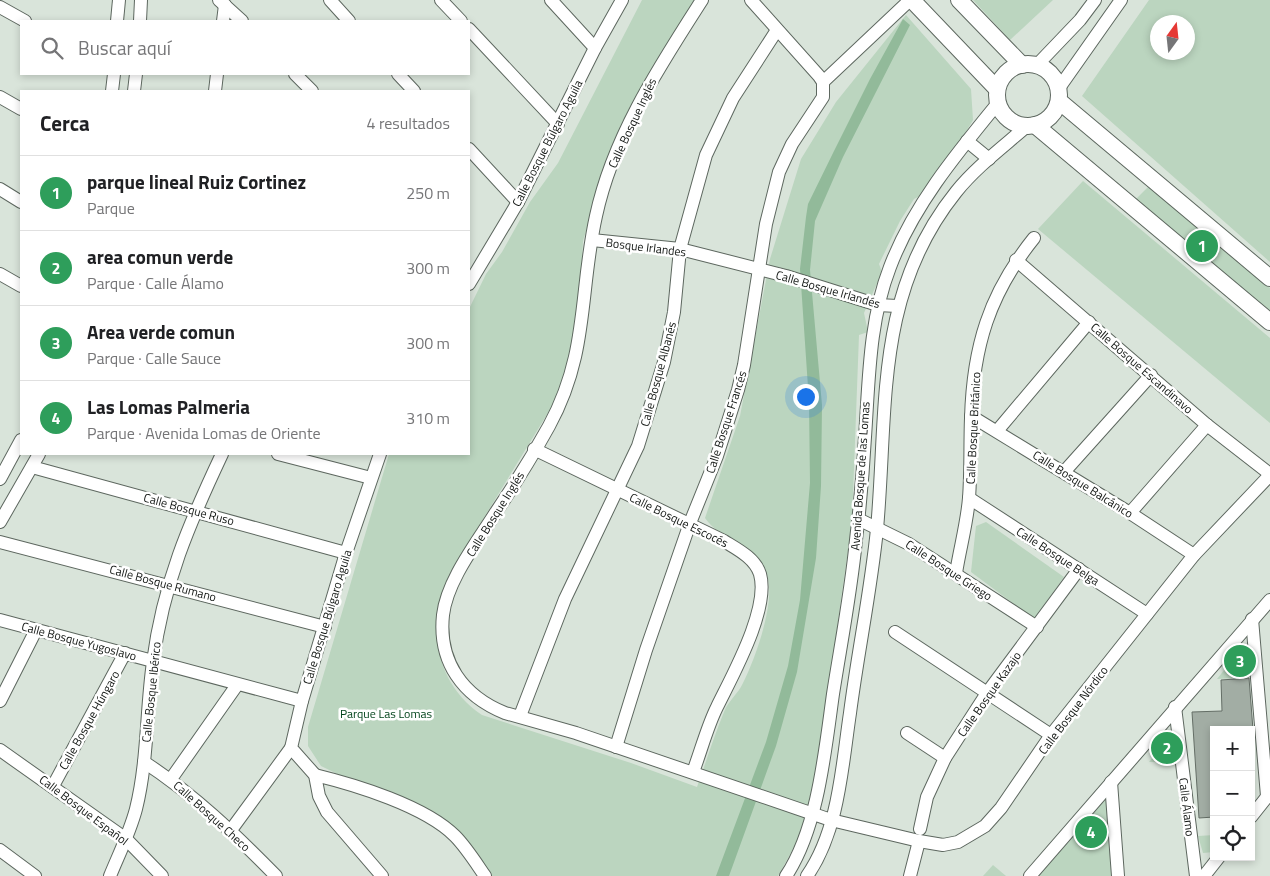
<!DOCTYPE html>
<html lang="es">
<meta charset="utf-8">
<style>
body{margin:0;font-family:"Titillium Web",sans-serif;background:#f2f2f2;color:#202124}
.controls{position:absolute;right:15px;bottom:15px;display:grid;overflow:hidden;border-radius:0px;box-shadow:0 2px 8px #0003}
.controls button{width:45px;height:45px;display:grid;place-items:center;padding:0;border:0;border-bottom:1px solid #e0e0e0;background:#fff;color:#202124;font:25px sans-serif}
.compass{position:absolute;left:1150px;top:15px;width:45px;height:45px;border-radius:50%;background:#fff;box-shadow:0 2px 8px #0003;rotate:15deg}
.you{position:absolute;left:805px;top:396px;width:18px;height:18px;margin:-12px;border:4px solid #fff;border-radius:50%;background:#1a73e8;box-shadow:0 0 0 8px #1a73e833}
.badge{display:grid;place-items:center;width:32px;height:32px;border-radius:50%;background:#0b8043;color:#fff;font-size:16px;font-weight:700}
.pin{position:absolute;translate:-50% -50%;border:2px solid #fff;box-shadow:0 1px 5px #0006}
.list{margin:0;padding:0;list-style:none}
h2{display:flex;justify-content:space-between;align-items:center;height:65px;margin:0;padding:0 20px;font-size:21px}
h2 small{font-size:16px;font-weight:400;color:#757577}
.list li{display:grid;grid-template-columns:32px 1fr auto;gap:15px;align-items:center;box-sizing:border-box;height:75px;padding:0 20px;border-top:1px solid #e0e0e0}
.list b{display:block;font-size:19px;white-space:nowrap}
.list p{margin:0;font-size:16px;white-space:nowrap;color:#757577}
.list em{font-size:16px;font-style:normal;color:#757577}
.icon{flex:none;width:28px;height:28px;fill:none;stroke:currentColor;stroke-width:2;stroke-linecap:round;stroke-linejoin:round}
.map{position:relative;flex:none;width:1270px;height:876px;overflow:hidden}
.search{position:absolute;background:#fff;box-shadow:0 2px 8px #0003;left:20px;top:20px;width:450px;height:55px;display:flex;align-items:center;gap:12px;box-sizing:border-box;padding:0 18px;border-radius:0px;color:#757577;font-size:19px}
.panel{position:absolute;background:#fff;box-shadow:0 2px 8px #0003;left:20px;top:90px;width:450px;height:365px;border-radius:0px}
.map>svg:first-child{display:block}
.green{fill:#bbd5bf;fill-rule:evenodd}
.water{fill:#92ba9a}
.building{fill:#a2ada4;stroke:#646e66}
.lines{fill:none;stroke-linecap:round;stroke-linejoin:round}
.minor-casing{stroke:#5d675f;stroke-width:14}
.major-casing{stroke:#5d675f;stroke-width:18}
.minor{stroke:#fff;stroke-width:12}
.major{stroke:#fff;stroke-width:16}
.labels{text-anchor:middle;dominant-baseline:central;stroke-width:5;stroke-linejoin:round;paint-order:stroke}
.street-label{font-size:12px;fill:#121613;stroke:#fff}
.park-label{font-size:12px;fill:#00431a;stroke:#fff}
</style>
<div class="map">
<svg width="1270" height="876" viewBox="0 0 1270 876">
<rect width="100%" height="100%" fill="#d9e4da"/>
<g class="green">
<path d="M642,0h54l-87,154 -26,87 -3,56 -11,62 -15,44 -105,172c-22,52 -15,107 33,140l149,48 66,24c9,-25 17,-51 27,-75 4,-11 14,-18 19,-29 12,-24 36,-88 22,-113 -14,-23 -45,-31 -60,-52l35,-102 30,-157 31,-100 35,-57 70,-87 65,74 2,31 -22,37 -29,38 -8,4 -14,22 -21,43 3,8 -18,41 4,19 -9,3 -7,187 -33,233 -17,78 -24,43h-288l-30,-42 -139,-68 -13,-20v-19l81,-273h80v-145l17,-35 16,-22 28,-50 28,-39z"/>
<path d="M973,0h80l-43,40z"/>
<path d="M1149,0h121v262l-188,-166zM1158,22h30v30h-30z"/>
<path d="M1083,181l187,157v85l-232,-194z"/>
<path d="M1148,187l122,101v26l-138,-111z"/>
<path d="M986,522l78,55 -30,42 -63,-47 5,-46z"/>
<path d="M1244,645h5l2,32 -34,2z"/>
<path d="M1172,734l3,28h-26z"/>
<path d="M1109,789l2,87h-78z"/>
<path d="M1214,835v17l-11,1 -5,-17z"/>
<path d="M993,865l13,11h-23z"/>
</g>
<path class="water" d="M903,19l7,6 -67,132 -28,64 -5,49 12,135 -1,81 -5,72 -19,114 -21,74 -47,130h-13l50,-134 22,-76 12,-66 10,-117 -1,-81 -9,-133 6,-52 2,-13 26,-53 36,-72z"/>
<path class="building" d="M1249,678l4,52h-39v87l-15,1 -7,-106 30,-1 -1,-31z"/>
<g class="lines">
<defs>
<g id="minor">
<path d="M219,0l23,21"/>
<path d="M330,0l19,21"/>
<path d="M441,0l20,21"/>
<path d="M551,0l44,48"/>
<path d="M702,0c-43,67 -89,137 -106,216 -17,76 -7,137 -47,210 -16,29 -34,58 -53,86 -18,29 -49,68 -53,103 -5,47 20,81 62,98l71,20 255,87 88,21 24,4 15,-3 27,-16 16,-18 50,-73 143,-180 76,-80"/>
<path d="M0,7l25,14"/>
<path d="M117,21l2,-21"/>
<path d="M140,21l1,-21"/>
<path d="M223,21l2,-16"/>
<path d="M469,29l89,95"/>
<path d="M1037,65l43,-45 15,-20"/>
<path d="M295,74l17,17"/>
<path d="M398,74l16,17"/>
<path d="M823,82l87,-82"/>
<path d="M1059,88l62,-88"/>
<path d="M112,91l2,-17"/>
<path d="M134,91l2,-17"/>
<path d="M215,91l2,-17"/>
<path d="M0,97l21,12"/>
<path d="M967,141l22,18"/>
<path d="M469,149l49,53"/>
<path d="M0,189l21,13"/>
<path d="M592,240l88,9 106,27 92,29 19,1"/>
<path d="M1016,260l191,165 63,49"/>
<path d="M0,274l21,12"/>
<path d="M469,284l49,-82 77,-154 27,-48"/>
<path d="M971,416l159,97 64,42"/>
<path d="M997,431l92,-109"/>
<path d="M534,449l190,92c13,8 31,17 36,33 10,35 -28,102 -43,133 -10,20 -16,44 -24,65"/>
<path d="M278,454l93,24"/>
<path d="M380,454l-34,99 -44,148 -11,47 24,27 4,21 8,16 55,64"/>
<path d="M32,467l314,86"/>
<path d="M1064,472l87,-97"/>
<path d="M0,479l21,-39"/>
<path d="M969,498l178,116"/>
<path d="M1130,513l77,-88"/>
<path d="M858,519l51,25 128,83"/>
<path d="M0,522l39,-68"/>
<path d="M0,542l325,85"/>
<path d="M956,573c4,-25 11,-50 13,-75 2,-27 1,-54 2,-80 2,-71 18,-124 63,-180"/>
<path d="M1252,619l15,177"/>
<path d="M0,620l302,81"/>
<path d="M895,632l156,103"/>
<path d="M0,701l36,-71"/>
<path d="M1175,707l21,169"/>
<path d="M520,716l45,-117 73,-153 26,-84 10,-50 6,-63 26,-94 27,-57 44,-68"/>
<path d="M907,733l38,25"/>
<path d="M616,747l30,-97 44,-127 27,-67 21,-66 6,-25 22,-141 13,-52 13,-28 31,-47v-15l-4,-6 -68,-76"/>
<path d="M0,750l126,89 36,37"/>
<path d="M144,762c49,32 91,72 132,114"/>
<path d="M315,775c41,10 110,31 140,61 11,11 21,27 30,40"/>
<path d="M171,779l66,-94"/>
<path d="M1111,782l7,94"/>
<path d="M53,786l72,-133"/>
<path d="M1251,817l19,-24"/>
<path d="M920,829l7,-32 18,-39 42,-65 92,-124"/>
<path d="M231,830l60,-82"/>
<path d="M0,850l35,26"/>
<path d="M110,876c9,-22 20,-44 26,-67 12,-48 10,-99 17,-147 10,-78 36,-138 69,-208"/>
<path d="M786,876c32,-48 39,-125 47,-182 8,-51 18,-102 23,-154 4,-34 7,-68 9,-103 4,-57 4,-116 25,-170 23,-61 67,-114 108,-164"/>
<path d="M807,876c32,-46 35,-110 43,-163 8,-62 21,-123 27,-184 11,-121 -3,-235 79,-337 20,-25 47,-45 71,-66"/>
<path d="M910,876l9,-35"/>
<path d="M1030,876l240,-276"/>
<path d="M1204,876l15,-19"/>
</g>
<g id="major">
<path d="M912,0l85,89"/>
<path d="M959,0l63,65"/>
<circle cx="1028" cy="95" r="31"/>
<path d="M1059,101l211,177"/>
<path d="M1035,125l235,197"/>
</g>
</defs>
<use href="#minor" class="minor-casing"/>
<use href="#major" class="major-casing"/>
<use href="#minor" class="minor"/>
<use href="#major" class="major"/>
</g>
<g class="labels">
<g class="street-label">
<text transform="translate(632 123) rotate(-65)">Calle Bosque Inglés</text>
<text transform="translate(547 143) rotate(-63)">Calle Bosque Búlgaro Aguila</text>
<text transform="translate(646 247) rotate(7)">Bosque Irlandes</text>
<text transform="translate(828 289) rotate(16)">Calle Bosque Irlandés</text>
<text transform="translate(1142 368) rotate(41)">Calle Bosque Escandinavo</text>
<text transform="translate(658 374) rotate(-75)">Calle Bosque Albanés</text>
<text transform="translate(726 422) rotate(-72)">Calle Bosque Francés</text>
<text transform="translate(973 428) rotate(-87)">Calle Bosque Británico</text>
<text transform="translate(860 476) rotate(-86)">Avenida Bosque de las Lomas</text>
<text transform="translate(1083 484) rotate(32)">Calle Bosque Balcánico</text>
<text transform="translate(189 509) rotate(15)">Calle Bosque Ruso</text>
<text transform="translate(495 514) rotate(-58)">Calle Bosque Inglés</text>
<text transform="translate(679 520) rotate(26)">Calle Bosque Escocés</text>
<text transform="translate(1058 556) rotate(33)">Calle Bosque Belga</text>
<text transform="translate(949 570) rotate(33)">Calle Bosque Griego</text>
<text transform="translate(163 583) rotate(15)">Calle Bosque Rumano</text>
<text transform="translate(327 617) rotate(-73)">Calle Bosque Búlgaro Aguila</text>
<text transform="translate(79 641) rotate(15)">Calle Bosque Yugoslavo</text>
<text transform="translate(151 692) rotate(-84)">Calle Bosque Ibérico</text>
<text transform="translate(989 694) rotate(-55)">Calle Bosque Kazajo</text>
<text transform="translate(1073 710) rotate(-53)">Calle Bosque Nórdico</text>
<text transform="translate(89 720) rotate(-61)">Calle Bosque Húngaro</text>
<text transform="translate(1187 807) rotate(83)">Calle Álamo</text>
<text transform="translate(84 810) rotate(37)">Calle Bosque Español</text>
<text transform="translate(212 816) rotate(42)">Calle Bosque Checo</text>
</g>
<g class="park-label">
<text x="386" y="713">Parque Las Lomas</text>
</g>
</g>
</svg>
<div class="controls">
<button>+</button>
<button>−</button>
<button><svg class="icon" aria-label="locate" viewBox="0 0 24 24"><circle cx="12" cy="12" r="6"/><path d="M12 2v4M12 18v4M2 12h4M18 12h4"/></svg></button>
</div>
<svg class="compass" viewBox="-18 -18 36 36"><path d="M0-13l5 13h-10z" fill="#e53935"/><path d="M0 13l5-13h-10z" fill="#757577"/></svg>
<div class="you"></div>
<div class="pin badge" style="left:1202px;top:246px;background:#2e9e5b">1</div>
<div class="pin badge" style="left:1167px;top:748px;background:#2e9e5b">2</div>
<div class="pin badge" style="left:1240px;top:661px;background:#2e9e5b">3</div>
<div class="pin badge" style="left:1091px;top:832px;background:#2e9e5b">4</div>
<div class="search"><svg class="icon" aria-label="search" viewBox="0 0 24 24"><circle cx="10" cy="10" r="6"/><path d="M15 15l6 6"/></svg>Buscar aquí</div>
<section class="panel">
<h2>Cerca<small>4 resultados</small></h2>
<ul class="list">
<li><span class="badge" style="background:#2e9e5b">1</span><div><b>parque lineal Ruiz Cortinez</b><p>Parque</p></div><em>250 m</em></li>
<li><span class="badge" style="background:#2e9e5b">2</span><div><b>area comun verde</b><p>Parque · Calle Álamo</p></div><em>300 m</em></li>
<li><span class="badge" style="background:#2e9e5b">3</span><div><b>Area verde comun</b><p>Parque · Calle Sauce</p></div><em>300 m</em></li>
<li><span class="badge" style="background:#2e9e5b">4</span><div><b>Las Lomas Palmeria</b><p>Parque · Avenida Lomas de Oriente</p></div><em>310 m</em></li>
</ul>
</section>
</div>
